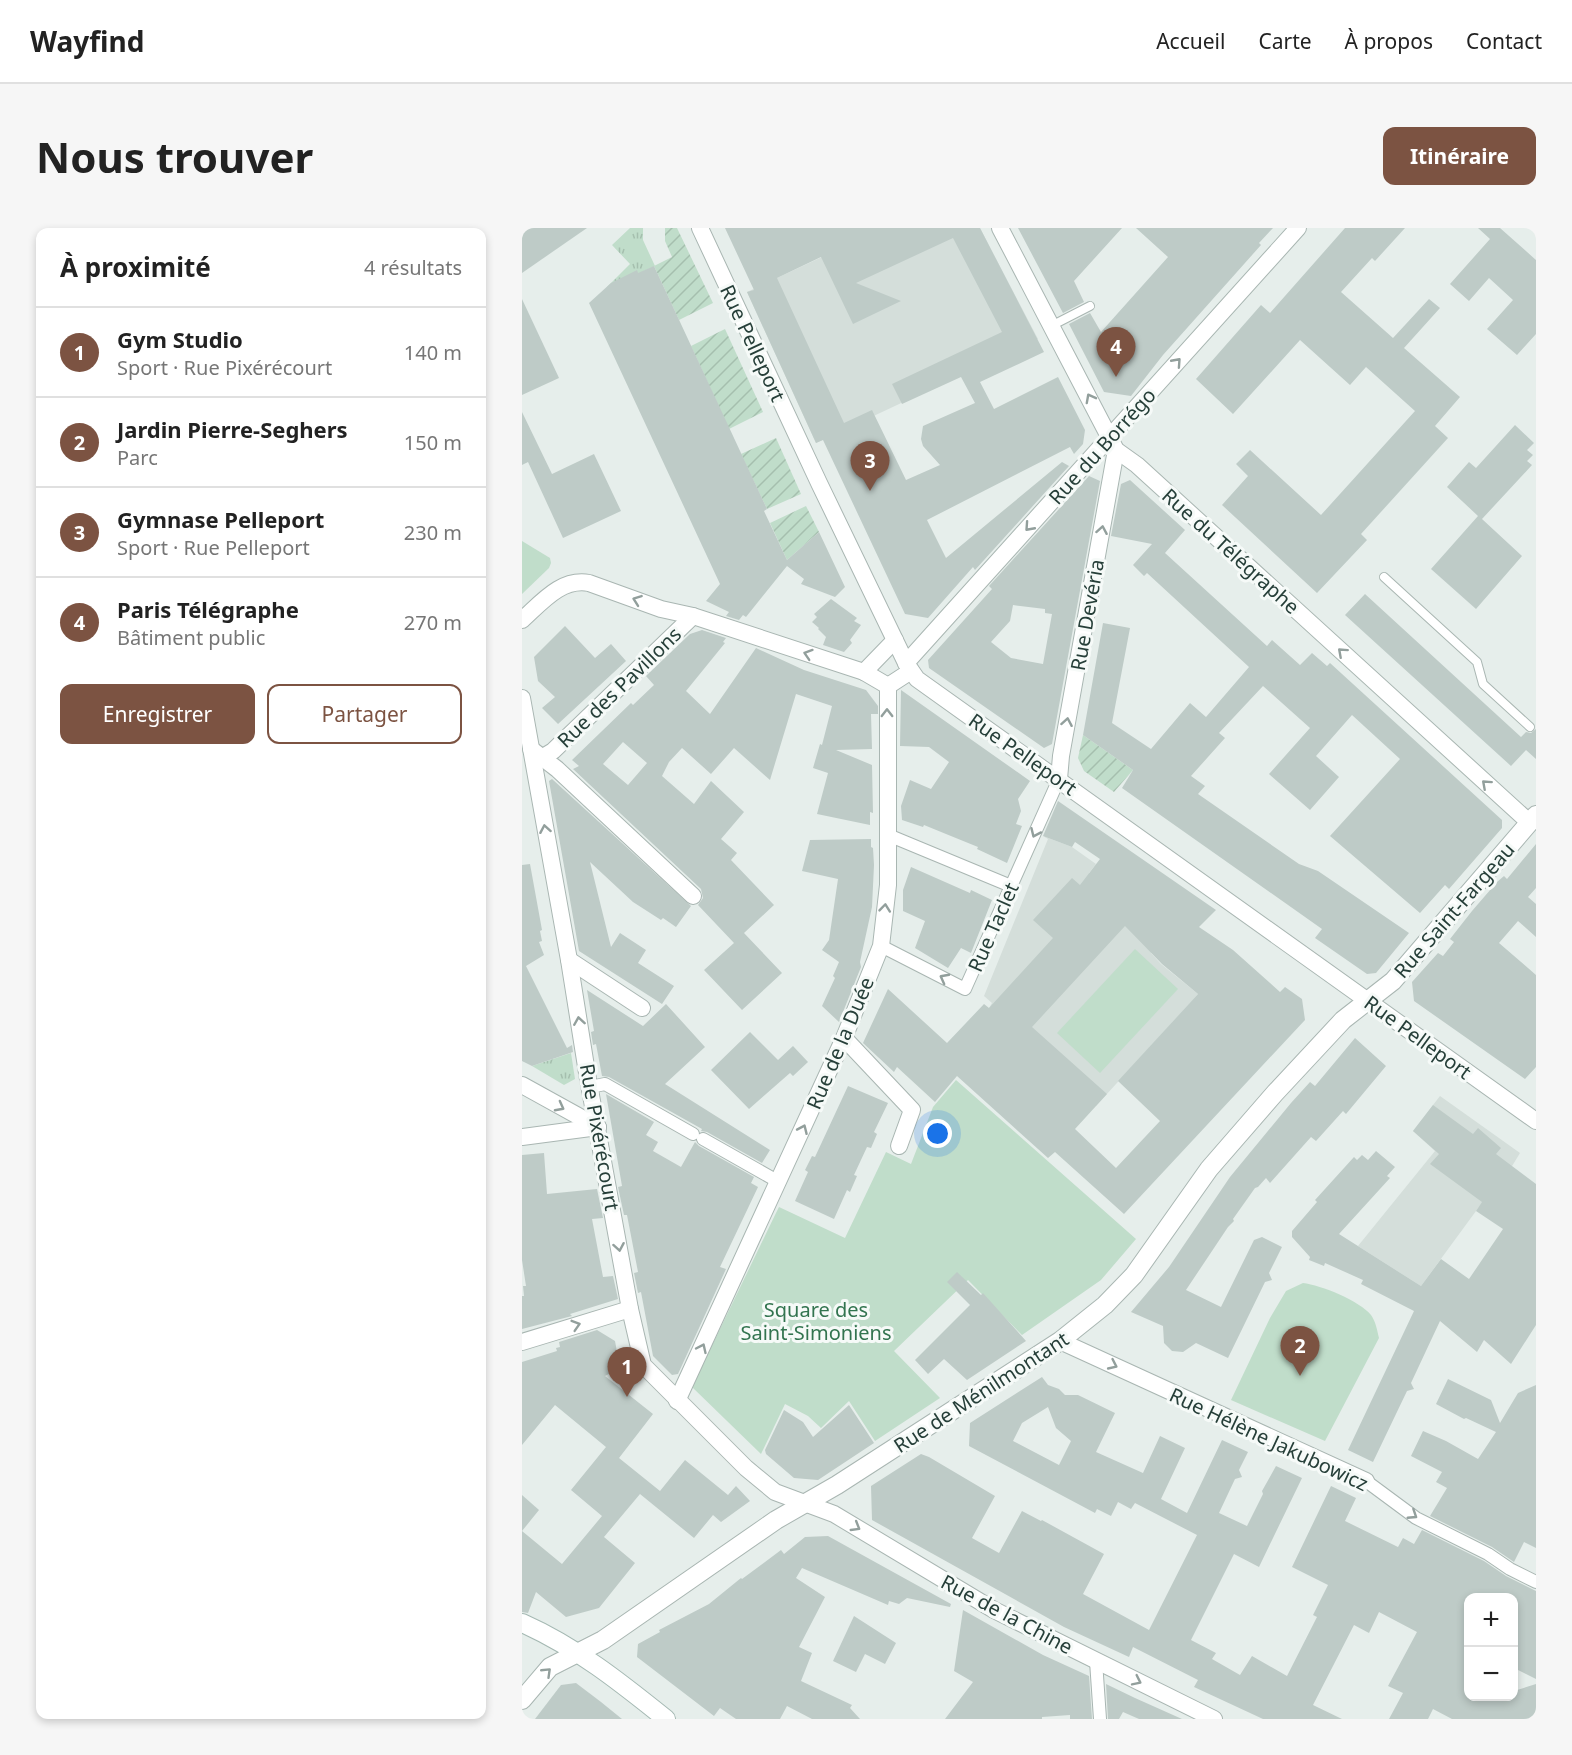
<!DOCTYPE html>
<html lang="fr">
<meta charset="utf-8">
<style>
body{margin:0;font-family:"Noto Sans",sans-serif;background:#f6f6f6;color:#222}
.controls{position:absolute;right:18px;bottom:18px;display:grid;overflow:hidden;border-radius:12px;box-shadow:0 3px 9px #0003}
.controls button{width:54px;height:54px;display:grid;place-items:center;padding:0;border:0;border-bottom:2px solid #e0e0e0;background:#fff;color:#222;font:30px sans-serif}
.you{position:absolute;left:416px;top:906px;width:21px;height:21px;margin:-15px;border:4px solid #fff;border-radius:50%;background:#1a73e8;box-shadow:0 0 0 9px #1a73e833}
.badge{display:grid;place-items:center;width:39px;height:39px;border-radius:50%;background:#7c5342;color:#fff;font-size:20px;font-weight:700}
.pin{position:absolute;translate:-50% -50px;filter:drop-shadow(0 2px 3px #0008)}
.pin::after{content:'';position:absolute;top:32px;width:21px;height:18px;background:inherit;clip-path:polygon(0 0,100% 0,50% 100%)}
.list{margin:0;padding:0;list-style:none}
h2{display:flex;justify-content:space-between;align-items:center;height:78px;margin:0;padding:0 24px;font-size:26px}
h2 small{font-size:20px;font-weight:400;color:#767676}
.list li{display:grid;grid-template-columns:39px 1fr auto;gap:18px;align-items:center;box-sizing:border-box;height:90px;padding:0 24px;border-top:2px solid #e0e0e0}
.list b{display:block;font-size:22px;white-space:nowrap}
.list p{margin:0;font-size:20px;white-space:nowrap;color:#767676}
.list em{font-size:20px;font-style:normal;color:#767676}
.actions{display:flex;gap:12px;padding:18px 24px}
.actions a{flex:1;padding:14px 0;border:2px solid #7c5342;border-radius:12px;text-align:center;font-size:21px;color:#7c5342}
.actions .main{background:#7c5342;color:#fff}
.map{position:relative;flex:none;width:1014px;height:1491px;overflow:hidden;border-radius:12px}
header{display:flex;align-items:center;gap:36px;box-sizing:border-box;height:84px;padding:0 30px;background:#fff;border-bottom:2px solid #e0e0e0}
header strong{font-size:28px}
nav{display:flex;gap:33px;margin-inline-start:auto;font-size:21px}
.intro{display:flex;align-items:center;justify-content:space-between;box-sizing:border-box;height:144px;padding:0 36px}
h1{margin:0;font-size:42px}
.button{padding:15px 27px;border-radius:12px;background:#7c5342;color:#fff;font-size:21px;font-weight:700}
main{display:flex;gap:36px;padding:0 36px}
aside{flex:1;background:#fff;border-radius:12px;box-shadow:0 3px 9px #0003}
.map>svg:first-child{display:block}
.built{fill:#d4deda}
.grass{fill:url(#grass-tufts)}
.park{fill:#c0ddca}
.garden{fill:url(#garden-furrows)}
.building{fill:#becbc7;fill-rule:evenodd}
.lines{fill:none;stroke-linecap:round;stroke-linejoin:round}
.service-casing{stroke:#a9b6b2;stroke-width:10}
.pedestrian-casing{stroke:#a9b6b2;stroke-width:14}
.minor-casing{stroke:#a9b6b2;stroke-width:18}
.tertiary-casing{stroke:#a9b6b2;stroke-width:20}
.secondary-casing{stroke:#a5b9b3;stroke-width:20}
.service{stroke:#fff;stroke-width:8}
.pedestrian{stroke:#fff;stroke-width:12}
.minor{stroke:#fff;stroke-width:16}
.tertiary{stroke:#fff;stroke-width:18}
.secondary{stroke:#fff;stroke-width:18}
.oneway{stroke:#929f9c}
.labels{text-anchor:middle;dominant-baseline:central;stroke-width:6;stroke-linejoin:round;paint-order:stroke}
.street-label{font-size:20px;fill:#263f39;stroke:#f6faf8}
.park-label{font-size:20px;fill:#32744f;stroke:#f6faf8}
</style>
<header>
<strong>Wayfind</strong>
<nav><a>Accueil</a><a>Carte</a><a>À propos</a><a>Contact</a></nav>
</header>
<div class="intro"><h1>Nous trouver</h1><a class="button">Itinéraire</a></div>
<main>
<aside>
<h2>À proximité<small>4 résultats</small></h2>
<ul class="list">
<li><span class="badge">1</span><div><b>Gym Studio</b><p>Sport · Rue Pixérécourt</p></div><em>140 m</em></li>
<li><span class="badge">2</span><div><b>Jardin Pierre-Seghers</b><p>Parc</p></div><em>150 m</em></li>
<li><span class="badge">3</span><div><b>Gymnase Pelleport</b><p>Sport · Rue Pelleport</p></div><em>230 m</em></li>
<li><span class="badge">4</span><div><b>Paris Télégraphe</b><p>Bâtiment public</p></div><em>270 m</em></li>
</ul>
<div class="actions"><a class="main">Enregistrer</a><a>Partager</a></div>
</aside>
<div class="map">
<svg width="1014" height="1491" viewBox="0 0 1014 1491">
<defs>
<pattern id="grass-tufts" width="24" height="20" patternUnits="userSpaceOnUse" patternTransform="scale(1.5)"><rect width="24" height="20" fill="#c0ddca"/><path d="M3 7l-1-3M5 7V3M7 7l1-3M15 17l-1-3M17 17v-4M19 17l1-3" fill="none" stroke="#a5bfae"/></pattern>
<pattern id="garden-furrows" width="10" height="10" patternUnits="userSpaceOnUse" patternTransform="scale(1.5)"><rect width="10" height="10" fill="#c0ddca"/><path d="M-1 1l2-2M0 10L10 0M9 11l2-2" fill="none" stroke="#a5bfae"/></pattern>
</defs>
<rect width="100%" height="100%" fill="#e6eeeb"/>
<g class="built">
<path d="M458,0l58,111 -222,104 -69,-151 75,-35z"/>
<path d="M521,608l29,11 24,17 -7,9 90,40 -28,40 10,11 37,30 -102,112 -107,-98 3,-5 -8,-7 64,-157z"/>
<path d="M918,868l80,57 -28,46 -5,-3 -66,90 -63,-40 77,-95 -22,-20z"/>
</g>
<g class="grass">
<path d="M108,0h13v12l12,26 -49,22 24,-24 -18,-19z"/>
<path d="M49,825l4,26 -11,6 -32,-19z"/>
</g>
<g class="park">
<path d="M0,313l28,17 1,5 -2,5 -27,26z"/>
<path d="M613,721l43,40 -78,84 -43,-40z"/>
<path d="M434,852l180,159 -35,41 -79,55 -54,-55 -74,71 46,47 -65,43 -26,-40 -28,27 -13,-12 -23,-12 -24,50 -69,-67 83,-172 4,-8 66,31 41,-86 25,12 22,-57z"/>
<path d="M781,1055c18,2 57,18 68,32 5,7 6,15 8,23l-54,103 -94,-41 39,-82 16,-27z"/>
</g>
<g class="garden">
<path d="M143,0h12l36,75 -34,17 -25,-54 18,-9 -7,-16z"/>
<path d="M203,101l38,83 -34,17 -38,-83z"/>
<path d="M254,210l25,56 -34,15 -26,-55z"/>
<path d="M284,278l13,26 -32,28 -17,-37z"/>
<path d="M561,507l50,35 -19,22 -30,-21 -6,-13z"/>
</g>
<g class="building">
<path d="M0,0h65l-65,45z"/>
<path d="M203,0h255l64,124 -64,30 14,27 64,-32 27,53 -2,14 -9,10 -4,-7 -143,73 19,38 116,-96 7,4 -94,104 -2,-3 -45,51 -23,-4 -82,-174 -7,3 -69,-151 7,-2zM431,10l49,94 -110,52 10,20 59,-27 14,26 -52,23 -2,13 2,7 17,19 -34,15 -34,-70 -28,13 -67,-145 44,-21 32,67 48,-23 -45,-18z"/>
<path d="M496,0h104l-48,53 10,21 -21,11z"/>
<path d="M614,0h137l-14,15 2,2 -98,110 -32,41 -27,-4 -35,-68 21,-11 11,19 67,-75z"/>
<path d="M823,0h60l-30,33 -3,-3 -31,34 52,46 36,-39 11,9 -36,40 56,49 -25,29 13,12 -87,96 6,6 -50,53 -95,-88 26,-29 -12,-12 14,-14 71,65 94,-104 -49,-44 -16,18 -50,-45 -67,74 -37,-35 65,-74 9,8z"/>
<path d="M956,0h22l36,32v74l-19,21 -30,-26 26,-29 -24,-22 -20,23 -19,-17 40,-45z"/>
<path d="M132,38l113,243 -3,2 23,49 32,-28 26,55 -10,10 -34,-13 3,-5 -17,-13 -41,51 -3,-2 -4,5 -13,-4 3,-4 -23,-11 14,-17 -131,-281 22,-20 26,-13 1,3z"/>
<path d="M0,71l37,79 -37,17z"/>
<path d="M0,184l30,62 42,-20 27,57 -58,27 -35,-76 -6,3z"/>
<path d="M993,197l19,18 -7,7 6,5 -6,6 5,4 -50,54 40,37 -46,53 -45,-40 47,-53 -31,-29 22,-25 7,6z"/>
<path d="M567,248l11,5 -48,263 -8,4 -115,-80 -1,-8 64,-71 -3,-3zM491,377l32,4v4l7,1 -9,50 -32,-6 -20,-16 19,-21z"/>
<path d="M608,252l55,50 -20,23 102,93 5,-6 28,25 12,-12 15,13 3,-3 172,157v8l-53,61 -4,-4 -25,28 -90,-77 70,-77 -48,-44 -36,41 23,21 -29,33 -41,-36 41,-46 -47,-42 -44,47 6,5 -34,38 14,10 -7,8 101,70 19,7 91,62 -33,40 -9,1 -52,-36 7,-9 -200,-141 11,-18 -50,-35 20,-112 27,5 -18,95 39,26 39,-46 16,14 43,-50 -102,-94 -3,3 -11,-11 19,-21 -41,-8 10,-52z"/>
<path d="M843,366l156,143 5,-5 5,1 5,-4v30l-10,-9 -15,16 -166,-151z"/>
<path d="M309,371l26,19 -3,3 7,4 -11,15 2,3 -8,9 -21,-7 3,-8 -8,-8 1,-1 -7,-6 5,-5 -3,-3z"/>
<path d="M43,398l30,32 16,-14 15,17 -68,63 -16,-16 13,-11 -17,-16 -4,-24z"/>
<path d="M180,402l24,8 -3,4 2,1 -39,48 24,23 46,-66 48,22 62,20 12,16v8h-7l1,35 -36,1 36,15 1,48 -3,-1v13l-53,-11 11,-41 -15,-5 7,-24 2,1 10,-39 -36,-12 -26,86 -36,-32 -23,26 -29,-26 -13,14 -7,14 32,28 17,-23 33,31 -23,27 16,14 -6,7 43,45 -30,28 38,40 -40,37 -38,-40 30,-27 -36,-38 5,-7 -2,-9 -128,-120 6,-3 -7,-6 59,-57 2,2 21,-20 -8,-9 44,-42zM101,514l24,21 -19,22 -25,-21z"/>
<path d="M379,462l129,91 -12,18 3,12 -5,13 6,2 -15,37 -30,-14 1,-2 -32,-13 -22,-9 -1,2 -21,-7 -1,-14 9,-26 21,9 18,-27 -20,-15 -29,-1z"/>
<path d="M30,551l139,127 -15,21 -13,-9 -2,2 -28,-18 -43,-40 21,85 9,-14 26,17 -8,13 36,23 -12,18 -83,-53 -30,-170z"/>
<path d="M536,573l158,109 -17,17 34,23 47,42 5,-5 17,12 3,21 -181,194 -69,-62 -7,6 -91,-82 -22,26 -38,-35 -3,5 -31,-29 25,-54 59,54 37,-39 5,4 64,-70 -20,-18 39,-42 8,7 20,-26 -25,-17 -3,5 -29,-11zM603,698l37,38 36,30 -80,87 42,40 -44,47 -41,-39 32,-35 -75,-67z"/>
<path d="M349,611v8l2,1 1,17 -2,42 -12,55 1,5 -22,55 -17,-16 13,-28 -2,-2 6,-14 -17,-12 7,-10 9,-61 -36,-8 8,-31z"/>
<path d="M1014,616v44l-8,9 8,7v33l-18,-16 -19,22 37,32v92l-11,12 -111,-78 -2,-19 26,-29 5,3 11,-14 -4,-3 22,-28 25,-29 7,-6 3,3z"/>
<path d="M8,636l12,66 -2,1 2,10 -3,1 5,13 -18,11 41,82 5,-3 1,7 -41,14 -10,-5v-196z"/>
<path d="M389,639l59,26 1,-3 21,10 -21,53 -10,-5 -13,20 -33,-20 10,-27 -22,-10v-21z"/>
<path d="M65,762l56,36 23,-22 39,43 -40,37 105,66 -8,13 -55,-31 -6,-1 1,-2 -93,-52 -7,-1 -6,-32 -3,1 -2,-13 3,-1z"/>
<path d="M228,804l28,28 15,-14 15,16 -15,14 -3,-3 -41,36 -38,-39z"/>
<path d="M833,810l31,28 -40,48 -3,-3 -27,30 -5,-4 -41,46 -4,-5 -8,9 -3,1 -22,31 1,2 -6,6 -42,63 35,17 33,-67 8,-3 20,10 -13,26 3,7 -7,2 -37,76 -32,-15 -13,9 -11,-1 -8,-8 -1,-17 -32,-14 38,-45 61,-90 61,-74 19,-21 5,4z"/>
<path d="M326,858l40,17 -14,29 3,2 -6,14 -4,-1 -13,28 3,1 -7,16 -3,-2 -13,29 -39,-18 13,-29 -3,-2 7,-14 3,1z"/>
<path d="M84,866l48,28 -8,13 12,7 -5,9 28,16 14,-25 4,4 55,31 -3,6 7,4 -38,80 6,2 -48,105 -6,1 -19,-19 -12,-64 -3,1 -4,-20 4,-1 -11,-57h-3l-6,-28 4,-1z"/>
<path d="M911,877l40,29 5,-6 23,20 -5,6 40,30v141l-25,39 -27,-24 -7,12 -37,-31 -29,62 3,6 -7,2 -34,71 -25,-12 66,-139 -53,-27 2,-4 -38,-17 -1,3 -15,-6 1,-3 -18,-20v-6l25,-29 -2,-2 39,-43 3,3 5,-5 6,5 8,-9 19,16 -8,9 3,2 -51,56 82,52 20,-27 28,20 34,-50 -27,-18 6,-9 -52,-38 9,-10 -26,-23z"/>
<path d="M22,925l3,41 50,-5 6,29 -11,1 11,58 10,-1 5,23 -48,15 2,2 -50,13v-33h2l-1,-10h3l-4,-26v-105z"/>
<path d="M435,1044l24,23 2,-2 43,48 -59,39 -23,-21 -16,15 -13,-14 55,-55 -23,-23z"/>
<path d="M75,1102l18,11 5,27 -15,8 48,38 -34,44 41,33 25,-31 43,35 8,-9 14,15 -29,21 -8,-7 -19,23 -54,-44 -36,43 31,26 -36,45 -33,9 -30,-25 -8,21 -6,-1v-81l40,33 40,-48 -31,-26 35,-43 -51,-42 -33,40v-83l35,-11 -1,-3 4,-1 -1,-5z"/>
<path d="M520,1149l6,8 11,4 6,6h13l37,18 -19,39 47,21 17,-37 25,12 -24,51 26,14 35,-73 26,12 -9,18 3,7 -7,2 -16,34 28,13 16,-32 -1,-3 14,-25 26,12 -43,89 -25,-13 -43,86 25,13 -4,6 28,16 12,-19 35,20 30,-59 -4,-2 15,-30 -36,-18 39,-81 25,12 -11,23 53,26 5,-9 11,6 8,-14 62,31 22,15 30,15v88l-22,-11v-70h-46v98h46v-5l22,-7v35h-84l-19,-10 -5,10h-39l14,-26 -15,-7 29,-54 -38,-20 -10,21 -15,-8 -41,80 29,14h-79l-69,-32 4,-7 -65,-33 -4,10 -65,-30 -192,-107 -1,-34 50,-32 8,3 66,39 -23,42 27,15 23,-42 19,10 1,-1 62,34 -21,40 66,36 48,-95 -62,-32 -4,6 -13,-7 -7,14 -14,-7 -2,4 -126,-67 1,-23zM526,1179l8,21 15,13 -12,24 -46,-24 9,-18z"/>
<path d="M926,1151l43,21 9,23 18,-30 18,-8v163l-12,-6 -10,20 -22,-15 -62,-31 17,-28 -11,-6 6,-10 -31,-16 12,-25 23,10 32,18 18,-27 -30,-14 -2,1 -28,-15z"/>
<path d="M327,1177l25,38 -56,37 -24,-2 -28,-24 -1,-4 19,-40 19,12 10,15z"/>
<path d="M0,1267l17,15 -17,21z"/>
<path d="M306,1308l123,68 -1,3 -43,-9 -8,6 -10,-3 -1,4 -86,-37 -6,10 29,19 -26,50 13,6 -11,28 51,24 -2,3 10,11h-48l-25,-13 -7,13h-44l-16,-11 -6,8 -77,-59 1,-13 22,-12 -1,-2 50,-26 32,-26 1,1 39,-29 3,4 21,-17z"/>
<path d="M441,1382l80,45 46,21 3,43h-22v-4l-28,2v2h-97l28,-37 -19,-11z"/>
<path d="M332,1388l42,27 -11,21 -20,-10 -9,18 -23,-11z"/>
<path d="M54,1455l25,19 21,17h-87l26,-34z"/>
<path d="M584,1456l29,14 47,21h-43l-16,-7 -4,7h-11z"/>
</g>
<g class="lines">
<defs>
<g id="service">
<path d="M529,98l39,-20"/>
<path d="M862,349l93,85 6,22 47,43"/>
</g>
<g id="pedestrian">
<path d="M366,607l123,51"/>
<path d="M359,718l84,43 94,-210"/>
<path d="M68,859l15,-3 88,50"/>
<path d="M181,911l76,43"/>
<path d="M844,1253l50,37 72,36 22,15 26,13"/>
<path d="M574,1433l4,58"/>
</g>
<g id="minor">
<path d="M178,0l119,255 87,180 11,16 619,442"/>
<path d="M478,0l116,222 21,15 393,358"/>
<path d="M0,392c20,-18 39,-42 67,-37l72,26 32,7 171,56 24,14"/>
<path d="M384,435l392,-435"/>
<path d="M342,444l31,-32"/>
<path d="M0,470l47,262 19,119 42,230 13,56 103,103 29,24 59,22 160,96 220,109"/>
<path d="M9,521l26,20 136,127"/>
<path d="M21,529l10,-6 140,-135"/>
<path d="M537,551l2,-23 55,-306"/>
<path d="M47,732l73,48"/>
<path d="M322,810l68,72 -13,36"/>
<path d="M0,857l76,42"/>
<path d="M0,909l76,-10"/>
<path d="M538,1113l306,140"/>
<path d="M0,1114l108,-33"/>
<path d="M155,1173l167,-363 37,-92 7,-61v-199l23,-15"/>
</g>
<path id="tertiary" d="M0,1472l28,-33 53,-27 173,-120 61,-35 223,-144 45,-36 29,-30 75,-106 66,-76 68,-73 50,-39 143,-166"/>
<path id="secondary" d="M0,1395c54,24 98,59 144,96"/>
</defs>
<use href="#service" class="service-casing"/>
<use href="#pedestrian" class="pedestrian-casing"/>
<use href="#minor" class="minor-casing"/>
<use href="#tertiary" class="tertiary-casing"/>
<use href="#secondary" class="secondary-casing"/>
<use href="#service" class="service"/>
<use href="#pedestrian" class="pedestrian"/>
<use href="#minor" class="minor"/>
<use href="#tertiary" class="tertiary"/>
<use href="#secondary" class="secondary"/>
</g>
<defs><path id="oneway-chevron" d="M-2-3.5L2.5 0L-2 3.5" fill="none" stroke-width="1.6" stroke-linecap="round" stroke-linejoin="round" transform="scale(1.5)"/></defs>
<g class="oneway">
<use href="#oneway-chevron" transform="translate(655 134) rotate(-48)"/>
<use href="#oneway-chevron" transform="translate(568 170) rotate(-118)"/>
<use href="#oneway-chevron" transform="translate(507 299) rotate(132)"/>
<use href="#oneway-chevron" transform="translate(580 302) rotate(-80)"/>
<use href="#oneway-chevron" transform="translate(115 372) rotate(-160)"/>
<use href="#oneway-chevron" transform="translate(820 424) rotate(-138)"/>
<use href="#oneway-chevron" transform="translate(286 426) rotate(-162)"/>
<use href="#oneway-chevron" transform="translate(365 485) rotate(-90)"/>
<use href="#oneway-chevron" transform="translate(545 494) rotate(-80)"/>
<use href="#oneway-chevron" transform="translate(964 556) rotate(-138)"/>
<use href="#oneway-chevron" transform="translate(23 601) rotate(-100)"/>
<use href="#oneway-chevron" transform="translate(513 605) rotate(114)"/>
<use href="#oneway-chevron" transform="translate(363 680) rotate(-84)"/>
<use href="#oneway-chevron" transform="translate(422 750) rotate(-152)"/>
<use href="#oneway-chevron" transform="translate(57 793) rotate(-99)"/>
<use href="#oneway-chevron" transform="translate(38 879) rotate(28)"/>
<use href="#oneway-chevron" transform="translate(281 901) rotate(-66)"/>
<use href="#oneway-chevron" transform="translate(97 1019) rotate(80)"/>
<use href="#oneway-chevron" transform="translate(54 1097) rotate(-17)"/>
<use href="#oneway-chevron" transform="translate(180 1120) rotate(-65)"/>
<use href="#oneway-chevron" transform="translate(591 1137) rotate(25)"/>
<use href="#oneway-chevron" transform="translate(891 1287) rotate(33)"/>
<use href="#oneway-chevron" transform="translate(334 1299) rotate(31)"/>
<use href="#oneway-chevron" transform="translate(25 1444) rotate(-44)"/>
<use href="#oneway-chevron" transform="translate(615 1453) rotate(26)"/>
</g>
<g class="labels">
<g class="street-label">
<text transform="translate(231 115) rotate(65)">Rue Pelleport</text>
<text transform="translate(580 218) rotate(-48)">Rue du Borrégo</text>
<text transform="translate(709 323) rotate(42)">Rue du Télégraphe</text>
<text transform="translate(565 387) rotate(-80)">Rue Devéria</text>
<text transform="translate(97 459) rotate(-44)">Rue des Pavillons</text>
<text transform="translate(501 526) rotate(35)">Rue Pelleport</text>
<text transform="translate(932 682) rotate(-49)">Rue Saint-Fargeau</text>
<text transform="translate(471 699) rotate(-66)">Rue Taclet</text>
<text transform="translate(896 809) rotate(36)">Rue Pelleport</text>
<text transform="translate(318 815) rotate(-67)">Rue de la Duée</text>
<text transform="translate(78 909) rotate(80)">Rue Pixérécourt</text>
<text transform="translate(459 1164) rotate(-33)">Rue de Ménilmontant</text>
<text transform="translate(747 1211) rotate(25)">Rue Hélène Jakubowicz</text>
<text transform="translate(485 1386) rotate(28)">Rue de la Chine</text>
</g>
<g class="park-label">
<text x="294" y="1081">Square des<tspan x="294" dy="23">Saint-Simoniens</tspan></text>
</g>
</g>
</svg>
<div class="controls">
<button>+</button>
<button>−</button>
</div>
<div class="you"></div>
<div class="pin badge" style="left:105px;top:1169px">1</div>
<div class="pin badge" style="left:778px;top:1148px">2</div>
<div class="pin badge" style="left:348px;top:263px">3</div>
<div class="pin badge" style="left:594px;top:149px">4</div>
</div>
</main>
